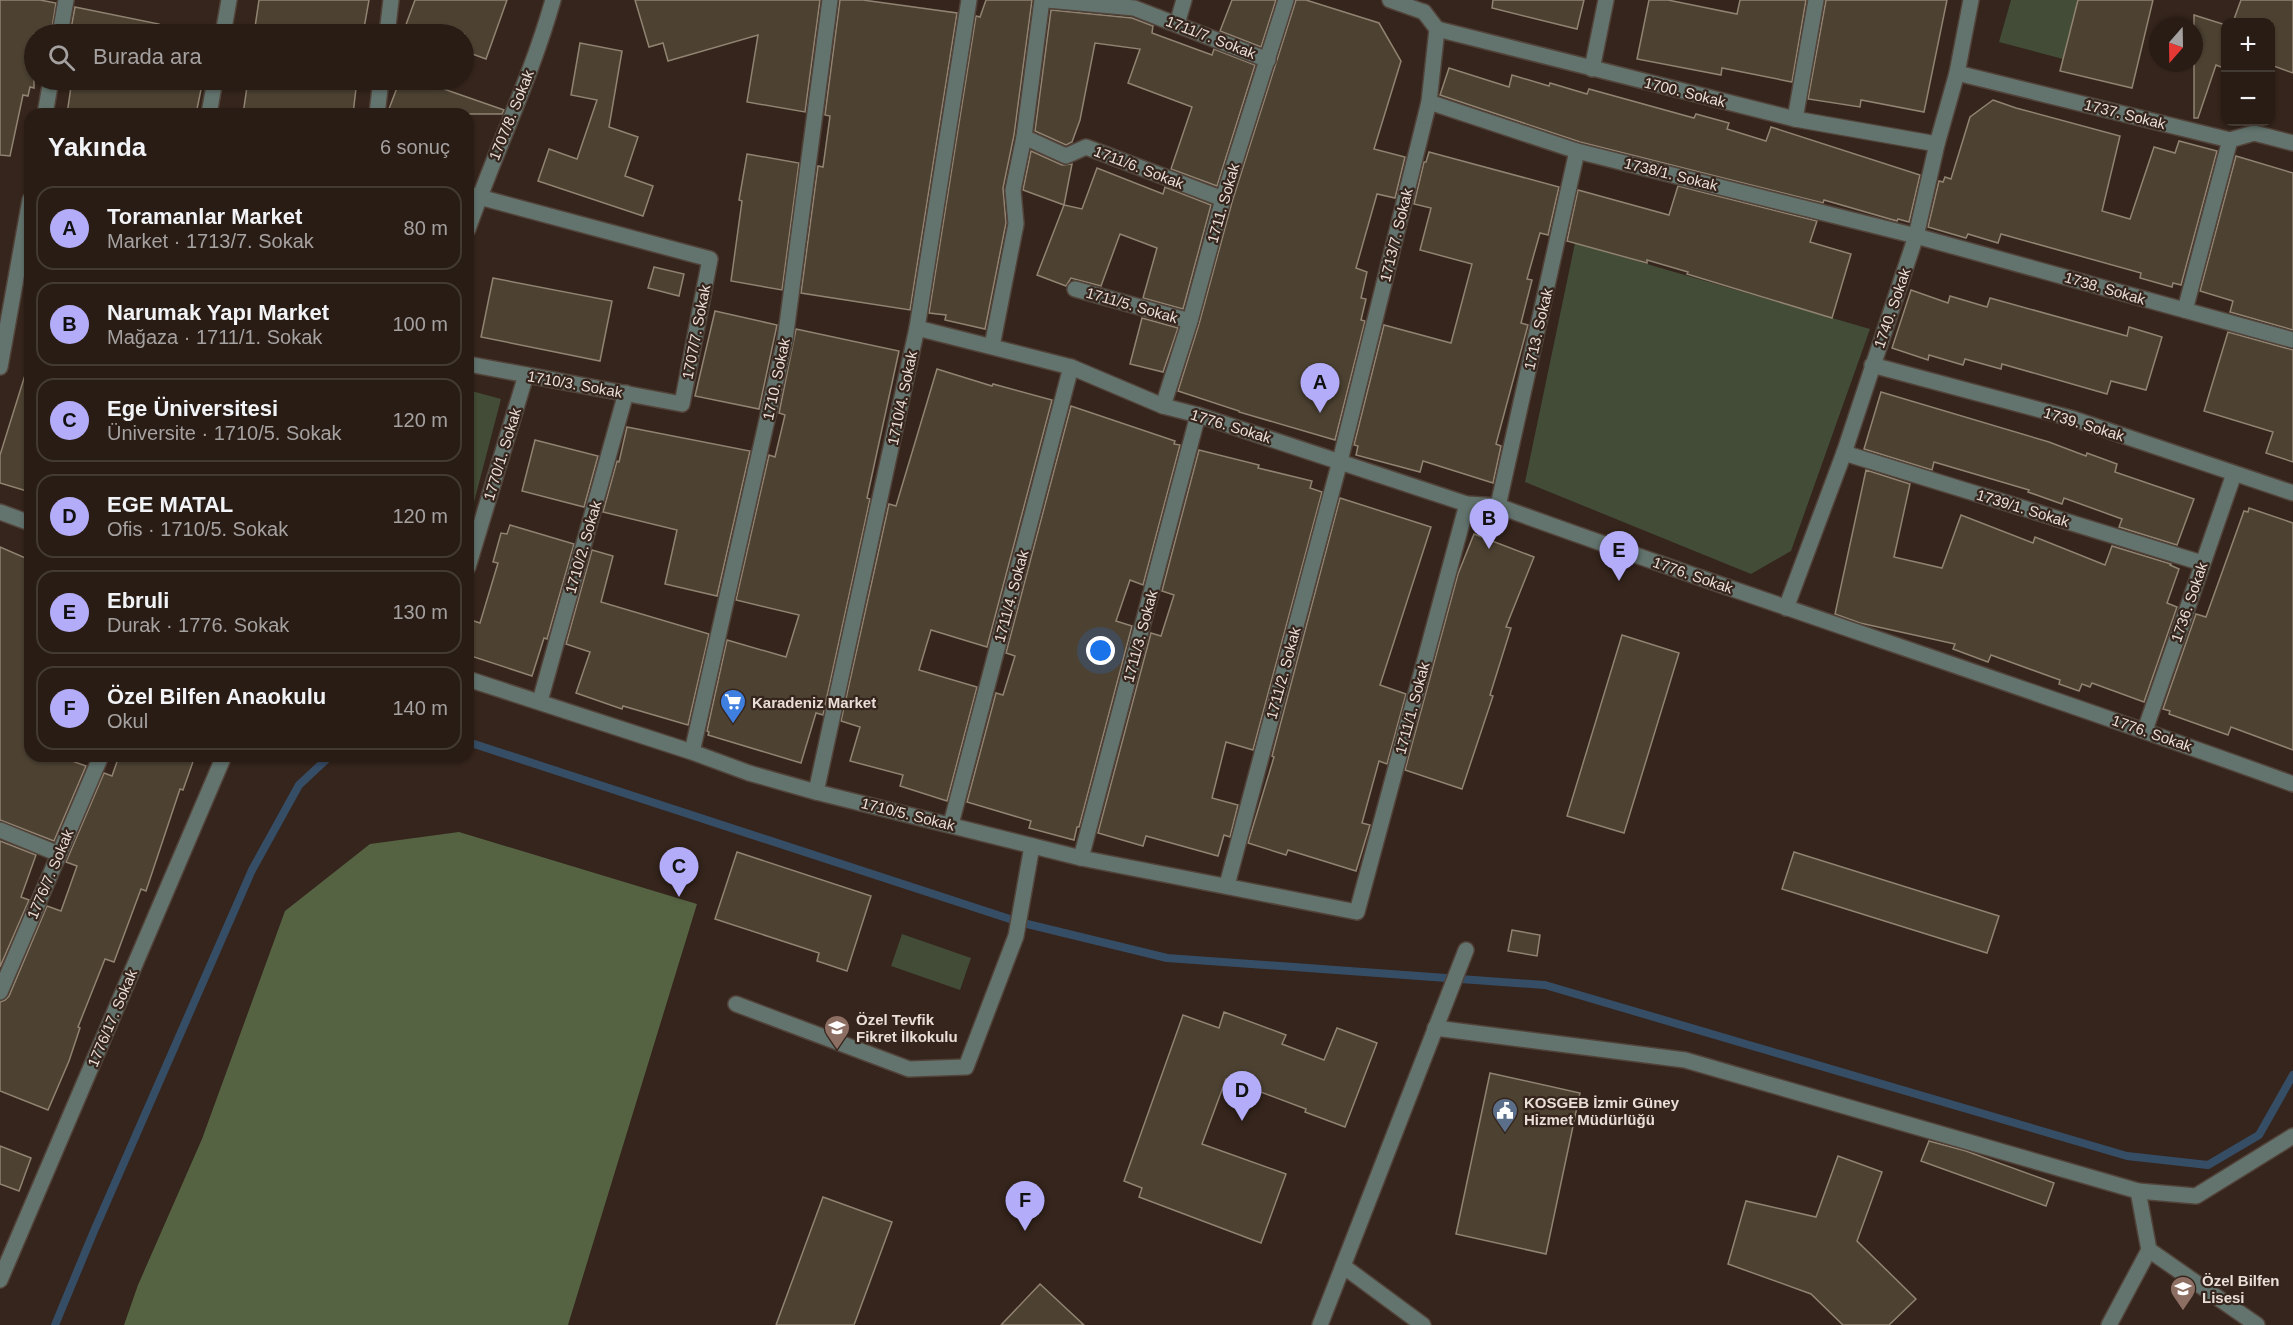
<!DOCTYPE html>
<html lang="tr">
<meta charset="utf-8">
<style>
body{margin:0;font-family:Helvetica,sans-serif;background:#342922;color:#f1f3f6}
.controls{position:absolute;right:18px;top:18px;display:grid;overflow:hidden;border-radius:12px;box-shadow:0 2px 4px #0004}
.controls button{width:54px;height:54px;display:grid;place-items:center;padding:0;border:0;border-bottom:2px solid #443a34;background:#281c15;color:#f1f3f6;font:30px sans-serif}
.compass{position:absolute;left:2149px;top:18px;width:54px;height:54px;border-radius:50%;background:#281c15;box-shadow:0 2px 4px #0004;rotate:200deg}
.you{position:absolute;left:1101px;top:651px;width:21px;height:21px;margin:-15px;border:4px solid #fff;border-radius:50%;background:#1a73e8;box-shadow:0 0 0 9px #1a73e833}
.badge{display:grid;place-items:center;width:39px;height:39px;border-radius:50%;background:#b3adf9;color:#111;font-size:20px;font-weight:700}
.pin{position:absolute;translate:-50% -50px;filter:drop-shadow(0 2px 3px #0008)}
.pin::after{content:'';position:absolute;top:32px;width:21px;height:18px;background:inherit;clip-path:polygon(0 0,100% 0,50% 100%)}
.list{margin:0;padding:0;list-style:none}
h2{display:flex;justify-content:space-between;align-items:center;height:78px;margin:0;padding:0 24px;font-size:26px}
h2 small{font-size:20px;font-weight:400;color:#a5a1a0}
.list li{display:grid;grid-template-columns:39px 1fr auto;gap:18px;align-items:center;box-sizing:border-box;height:84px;margin:0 12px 12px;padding:0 12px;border:2px solid #443a34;border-radius:18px}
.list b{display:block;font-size:22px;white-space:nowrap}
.list p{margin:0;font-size:20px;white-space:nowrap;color:#a5a1a0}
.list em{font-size:20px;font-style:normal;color:#a5a1a0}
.icon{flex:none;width:33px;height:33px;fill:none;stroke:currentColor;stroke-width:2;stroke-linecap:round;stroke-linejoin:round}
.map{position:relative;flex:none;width:2293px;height:1325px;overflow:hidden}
.search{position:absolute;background:#281c15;box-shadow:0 2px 4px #0004;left:24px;top:24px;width:450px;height:66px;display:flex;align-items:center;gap:15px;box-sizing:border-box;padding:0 21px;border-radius:33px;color:#a5a1a0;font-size:22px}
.panel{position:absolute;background:#281c15;box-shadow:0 2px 4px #0004;left:24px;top:108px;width:450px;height:654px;border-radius:18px}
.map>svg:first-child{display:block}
.green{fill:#434c36}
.forest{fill:#566343}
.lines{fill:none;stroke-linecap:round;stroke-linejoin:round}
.stream{stroke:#364d66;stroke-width:8}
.building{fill:#4d4232;stroke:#908371;stroke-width:1.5}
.minor-casing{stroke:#52433a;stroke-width:18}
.minor{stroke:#63746e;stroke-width:15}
.labels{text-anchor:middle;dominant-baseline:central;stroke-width:4.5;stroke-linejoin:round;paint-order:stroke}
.street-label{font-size:15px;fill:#eaded8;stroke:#35251c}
.poi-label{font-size:15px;font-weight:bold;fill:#eaded8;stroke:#35251c;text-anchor:start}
</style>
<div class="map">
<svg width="2293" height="1325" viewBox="0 0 2293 1325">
<rect width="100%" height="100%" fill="#35251c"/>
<g class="green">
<path d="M2011,0h67l-15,59 -64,-17z"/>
<path d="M1575,243l295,86 -79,222 -40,23 -226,-92z"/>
<path d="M468,390l33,9 -33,126z"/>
<path d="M902,934l69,24 -11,32 -69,-24z"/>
</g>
<path class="forest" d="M459,832l238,72 -129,421h-444l14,-40 64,-146 83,-228 85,-67z"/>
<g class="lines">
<g class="stream">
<path d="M468,742l551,180 148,36 378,27 582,171 81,9 51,-30 34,-60"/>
<path d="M55,1325l39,-94 158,-361 47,-85 31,-29"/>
</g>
</g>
<g class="building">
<path d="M0,0h40l16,3 -5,31h-17v54l-4,-1 -2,9 -5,-1 -13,61 -10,-1z"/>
<path d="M259,0h110l-6,34h-109z"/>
<path d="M415,0h92l-21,59 -22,-8v-17h-46l-14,-4z"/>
<path d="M635,0h185l-15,112 -58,-10 11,-67 -90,26 -5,-18 -14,4z"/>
<path d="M840,0h23l94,13 -47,297 -109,-17 17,-127 5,1 7,-51 -5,-1z"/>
<path d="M986,0h46l-18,135 -11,53 3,35 -21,106 -40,-9 1,-5 -17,-2 47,-297 4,1z"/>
<path d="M1232,0h44l-15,47 -41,-16z"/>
<path d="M1296,0h10l73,23 22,38 -27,88 31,8 -10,41 -18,-4 -21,74 11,4 -6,26 5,1 -5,21 4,1 -30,119 -96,-28v-1l-61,-20 21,-67 33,-122z"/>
<path d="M1493,0h91l-7,29 -85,-21z"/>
<path d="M1649,0h19l69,14 3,-14h66l-14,82 -70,-14 -1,7 -84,-16z"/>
<path d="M1826,0h121l-23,112 -63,-12 -1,7 -52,-8z"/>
<path d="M2078,0h75l-21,88 -72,-17z"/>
<path d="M2241,0h52v73l-22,-8v-43h-38z"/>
<path d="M75,7l84,17 -1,10h-88z"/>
<path d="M1051,10l81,8 21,8 -1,7 60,22 2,-6 41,16 -38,121 -46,-17 21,-62 -64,-24 12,-34 -45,-6 -15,77 -8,22 -6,3 -31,-14z"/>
<path d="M2194,15l32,10v44l-10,-4 -18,53h-4z"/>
<path d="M580,43l42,8 -13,76 29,10 -13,39 28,10 -10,30 -105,-35 11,-32 28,10 20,-59 -26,-5z"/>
<path d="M1449,68l60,19 3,-12 37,11 1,-3 37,11 2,-5 105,29 2,-4 33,9 -2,6 39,12 5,-14 149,48 -11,47 -11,-3 -1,2 -73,-21 -1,3 -243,-61 -140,-47z"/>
<path d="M72,80h131l-7,34h-129z"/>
<path d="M248,80h109l-4,34h-110z"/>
<path d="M400,80h18l86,30 -2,4h-115z"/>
<path d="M1993,100l23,8 104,28 -18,75 28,8 24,-72 21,6 4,-12 38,10 -36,134 -8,-2 -1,4 -32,-9 1,-5 -140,-39 -3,9 -30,-9 -2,4 -38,-11 11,-46 4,1 2,-5 6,2 19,-62z"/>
<path d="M1031,151l31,14 10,-1 -8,41 18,4 15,-41 66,26 2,-7 46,18 -28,104 -40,-11 14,-50 -37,-14 -19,52 -30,-8 -5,8 -29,-11 27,-70 -41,-15z"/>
<path d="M1429,152l130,35 -11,48 -8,-2 -13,46 5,1 -11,43 7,2 -32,119 5,2 -8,37 -70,-22 -3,11 -64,-17 2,-9 -4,-1 30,-120 67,18 21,-79 -52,-14 11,-42 -17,-4 10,-42h2z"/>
<path d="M747,154l52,9 -17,127 -51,-9 11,-80 -3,-1z"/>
<path d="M2236,156l57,17v157l-63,-18 3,-11 -33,-10z"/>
<path d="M1678,186l139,35 -7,21 41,12 -19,64 -145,-44 1,-2 -41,-12v3l-80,-22 11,-51 91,25z"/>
<path d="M654,267l30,7 -5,22 -31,-8z"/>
<path d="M493,278l119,23 -12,60 -119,-24z"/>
<path d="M1911,290l37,13 2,-7 37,11 3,-9 137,38 2,-9 33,10 -16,53 -35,-9 -4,13 -105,-30 -1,5 -36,-10 -2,6 -34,-10 -1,5 -36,-12z"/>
<path d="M715,311l62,14 -18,84 -64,-13z"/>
<path d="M1142,318l36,10 -15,44 -33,-8z"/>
<path d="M796,329l103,22 -32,147 3,1 -47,216 -7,-2 -15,50 -93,-28 1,-3 -2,-1 20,-91 59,17 13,-42 -63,-15 33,-145 6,2 10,-42 -6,-2z"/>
<path d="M2228,332l65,18v112l-27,-9 7,-21 -69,-21z"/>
<path d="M937,369l55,17 1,-2 59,16 -65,247 -56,-17 -12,40 58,17 -30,114 -47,-15 3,-11 -53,-14 10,-34 -19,-6 48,-217 7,2z"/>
<path d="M25,375l5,1v116l-30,-9v-28z"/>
<path d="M1881,392l168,50 37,14 1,-3 30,11 -2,8 79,27 -17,46 -58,-18 3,-8 -58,-21 -2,6 -34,-12 1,-2 -95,-28 -2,8 -68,-21z"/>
<path d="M1071,406l104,35 -1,3 6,1 -37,140 -13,-5 -14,41 16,5 -53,201h-2l-3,13 -45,-12 2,-7 -64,-19 29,-109 7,2 12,-39 -9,-3z"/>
<path d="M627,427l123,24 -33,145 -52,-12 12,-54 -74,-18 14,-51 2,1z"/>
<path d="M535,440l63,16 -14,51 -62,-16z"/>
<path d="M1199,450l60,15 -1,3 54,13 -2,7 12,4 -69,258 -27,-8 -14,56 26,7 -8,32 -6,-2 -6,21 -72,-20 -3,10 -45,-13 53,-200 10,3 13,-41 -12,-4z"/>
<path d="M1866,470l44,14 -16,73 48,11 19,-53 72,28 2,-6 70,28 7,-19 59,18 -1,1 9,4 -12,34 10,4 -33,95 -52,-19 -2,4 -8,-3 -3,7 -20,-7 1,-4 -69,-25 -3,7 -35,-13 2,-5 -95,-21 -25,-9z"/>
<path d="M1340,498l91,29 -51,158 26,9 -19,70 -8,-3 -17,62 8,2 -14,46 -68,-21 -2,5 -38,-12 26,-86 -2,-1z"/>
<path d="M2249,508l44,15v227l-62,-23 -3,8 -59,-21 1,-3 -7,-2 33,-95 10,3 38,-106 4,1z"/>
<path d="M510,525l64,19 -27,95 -3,-1 -12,38 -64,-21v-36l12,4 18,-60 -5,-1 8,-29 6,1z"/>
<path d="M1474,534l60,23 -28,70 5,1 -21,67 3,1 -31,93 -57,-19 53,-196z"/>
<path d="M0,547l30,13v196h28l28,10 -32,75 -54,-21z"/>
<path d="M592,550l21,6 -12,46 108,32 -21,91 -65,-19 -1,3 -46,-16 14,-41 -24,-8z"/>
<path d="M1622,635l57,18 -55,180 -57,-17z"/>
<path d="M119,756h76l-12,34 -3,-1 -34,102 -5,-2 -27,73 -9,-3 -27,68 2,1 -11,33 -21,49 -48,-19v-89l5,-2 4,-4 38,-90 14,5 16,-45 -11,-4 38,-89 8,3z"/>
<path d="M0,841l36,14 -15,42 8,3 -29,67z"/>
<path d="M737,852l134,44 -24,75 -30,-10 2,-8 -104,-34z"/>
<path d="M1794,852l205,64 -12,37 -205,-64z"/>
<path d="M1512,930l28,5 -3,21 -29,-5z"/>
<path d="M1224,1012l62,23 -4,9 42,16 13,-32 40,15 -32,84 -40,-15 1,-3 -80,-30 -24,65 84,30 -25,69 -122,-46 3,-9 -18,-7 59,-166 36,13z"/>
<path d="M1490,1073l90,20 -34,161 -90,-20z"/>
<path d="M1929,1141l37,10 88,32 -8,23 -125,-45z"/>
<path d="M0,1146l31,12 -12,33 -19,-7z"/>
<path d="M1838,1156l44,16 -25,69 59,58 -27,26h-46l-32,-31 -83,-30 18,-63 70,16z"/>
<path d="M823,1197l69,25 -38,103h-78z"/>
<path d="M1040,1284l44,41h-83z"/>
</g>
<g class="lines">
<defs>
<g id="minor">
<path d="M1047,0l87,8 134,52"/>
<path d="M1390,0l34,12"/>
<path d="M1177,24l7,-24"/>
<path d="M1437,29l358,90 142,25"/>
<path d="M60,34l6,-34"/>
<path d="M223,34l6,-34"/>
<path d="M387,34l4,-34"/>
<path d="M1592,69l14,-69"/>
<path d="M1957,73l273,67 24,-7 39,10"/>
<path d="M1429,102l148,49 339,85 377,104"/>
<path d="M45,114l6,-34"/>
<path d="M209,114l6,-34"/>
<path d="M377,114l4,-34"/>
<path d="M1795,119l21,-119"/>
<path d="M1024,137l42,19 20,-9 137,52"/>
<path d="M468,194l242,65 -28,145 -214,-40"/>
<path d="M468,229c27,-77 63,-151 85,-229"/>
<path d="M1075,289l115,32"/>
<path d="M2185,310l45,-170"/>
<path d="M917,328l154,39 92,39 35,9 269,89 31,2c264,96 531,182 795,278"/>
<path d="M992,346l24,-122 -3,-34 11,-53 18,-137"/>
<path d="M1872,365l202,54 219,74"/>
<path d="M0,367l30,-167"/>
<path d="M1163,406l27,-85 33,-122 63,-199"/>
<path d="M1844,453l358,110"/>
<path d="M1498,506l79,-355"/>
<path d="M0,512l30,11"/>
<path d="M468,567l58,-192"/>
<path d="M1786,608l58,-155 72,-217 21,-92 20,-71 14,-73"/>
<path d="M468,679l224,73 57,21 67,19 265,66 276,54 110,-408"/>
<path d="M540,701l86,-308"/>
<path d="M2145,730l89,-256"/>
<path d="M692,752l93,-412 45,-340"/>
<path d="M816,792l101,-464 52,-328"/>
<path d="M951,824l120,-457"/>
<path d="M0,830l59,24"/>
<path d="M1081,858l117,-443"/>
<path d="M1227,885l113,-424 89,-359 8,-73 -13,-17"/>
<path d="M0,992l101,-236"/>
<path d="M736,1004l173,65 57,-2 50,-131 16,-90"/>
<path d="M1435,1028l250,32 453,131 58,5 97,-60"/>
<path d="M2138,1191l11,59 108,75"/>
<path d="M1343,1266l80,59"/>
<path d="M0,1280l224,-524"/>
<path d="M1320,1325l146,-375"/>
<path d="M2109,1325l40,-75"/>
</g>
</defs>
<use href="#minor" class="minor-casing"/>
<use href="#minor" class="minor"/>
</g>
<defs>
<symbol id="supermarket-pin" viewBox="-11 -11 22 30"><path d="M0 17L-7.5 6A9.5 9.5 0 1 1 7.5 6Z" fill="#3f7fe0" stroke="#35251c"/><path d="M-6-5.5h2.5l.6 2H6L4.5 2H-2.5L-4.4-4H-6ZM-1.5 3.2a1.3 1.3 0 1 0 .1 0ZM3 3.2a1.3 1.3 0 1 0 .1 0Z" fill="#fff"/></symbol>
<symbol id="school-pin" viewBox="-11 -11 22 30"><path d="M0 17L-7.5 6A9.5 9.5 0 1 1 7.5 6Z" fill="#8d6e63" stroke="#35251c"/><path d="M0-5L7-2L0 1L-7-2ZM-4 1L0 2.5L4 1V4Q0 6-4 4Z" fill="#fff"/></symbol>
<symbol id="civic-pin" viewBox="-11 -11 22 30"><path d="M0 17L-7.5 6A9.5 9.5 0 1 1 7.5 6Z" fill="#5c6f8a" stroke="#35251c"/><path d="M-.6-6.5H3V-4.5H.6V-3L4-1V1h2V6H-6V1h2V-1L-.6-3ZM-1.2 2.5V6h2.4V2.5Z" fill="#fff"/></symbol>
</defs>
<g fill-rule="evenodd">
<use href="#supermarket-pin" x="718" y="687" width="30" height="40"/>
<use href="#school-pin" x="822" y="1013" width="30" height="40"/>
<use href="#civic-pin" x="1490" y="1096" width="30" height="40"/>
<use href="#school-pin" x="2168" y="1274" width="30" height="40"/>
</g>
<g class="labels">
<g class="street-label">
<text transform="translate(1211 37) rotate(21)">1711/7. Sokak</text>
<text transform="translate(1685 92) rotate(14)">1700. Sokak</text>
<text transform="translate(2125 114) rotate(14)">1737. Sokak</text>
<text transform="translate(511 115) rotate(-68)">1707/8. Sokak</text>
<text transform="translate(1139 167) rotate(21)">1711/6. Sokak</text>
<text transform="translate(1671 174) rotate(14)">1738/1. Sokak</text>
<text transform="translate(1223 203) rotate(-74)">1711. Sokak</text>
<text transform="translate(1396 235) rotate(-76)">1713/7. Sokak</text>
<text transform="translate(2105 288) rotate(16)">1738. Sokak</text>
<text transform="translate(1132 305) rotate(16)">1711/5. Sokak</text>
<text transform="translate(1892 308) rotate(-71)">1740. Sokak</text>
<text transform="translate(1538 329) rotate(-77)">1713. Sokak</text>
<text transform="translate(696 332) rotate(-79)">1707/7. Sokak</text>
<text transform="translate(776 379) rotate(-78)">1710. Sokak</text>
<text transform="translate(575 384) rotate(10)">1710/3. Sokak</text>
<text transform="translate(902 398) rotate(-78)">1710/4. Sokak</text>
<text transform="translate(2084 424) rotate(17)">1739. Sokak</text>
<text transform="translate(1231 426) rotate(17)">1776. Sokak</text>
<text transform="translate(502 454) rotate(-73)">1770/1. Sokak</text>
<text transform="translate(2023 508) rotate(17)">1739/1. Sokak</text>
<text transform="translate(583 547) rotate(-74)">1710/2. Sokak</text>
<text transform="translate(1693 575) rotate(19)">1776. Sokak</text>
<text transform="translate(1011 596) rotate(-75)">1711/4. Sokak</text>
<text transform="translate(2189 602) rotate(-71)">1736. Sokak</text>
<text transform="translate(1140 636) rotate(-75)">1711/3. Sokak</text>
<text transform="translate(1283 673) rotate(-75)">1711/2. Sokak</text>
<text transform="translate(1412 708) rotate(-75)">1711/1. Sokak</text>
<text transform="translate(2152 733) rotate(19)">1776. Sokak</text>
<text transform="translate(908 814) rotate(14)">1710/5. Sokak</text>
<text transform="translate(50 874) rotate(-67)">1776/7. Sokak</text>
<text transform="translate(112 1018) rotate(-67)">1776/17. Sokak</text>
</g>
<g class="poi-label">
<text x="752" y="702">Karadeniz Market</text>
<text x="856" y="1019">Özel Tevfik<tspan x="856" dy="17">Fikret İlkokulu</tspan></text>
<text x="1524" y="1102">KOSGEB İzmir Güney<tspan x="1524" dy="17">Hizmet Müdürlüğü</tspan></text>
<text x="2202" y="1280">Özel Bilfen<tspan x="2202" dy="17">Lisesi</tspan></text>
</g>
</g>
</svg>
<div class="controls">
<button>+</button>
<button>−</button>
</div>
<svg class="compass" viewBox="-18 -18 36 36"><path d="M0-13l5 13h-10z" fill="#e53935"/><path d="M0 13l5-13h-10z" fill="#a5a1a0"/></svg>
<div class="you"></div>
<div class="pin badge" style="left:1320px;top:413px">A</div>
<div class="pin badge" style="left:1489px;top:549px">B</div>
<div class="pin badge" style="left:679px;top:897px">C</div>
<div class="pin badge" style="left:1242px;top:1121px">D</div>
<div class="pin badge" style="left:1619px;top:581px">E</div>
<div class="pin badge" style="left:1025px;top:1231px">F</div>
<div class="search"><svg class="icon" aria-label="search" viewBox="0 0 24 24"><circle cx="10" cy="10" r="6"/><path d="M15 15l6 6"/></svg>Burada ara</div>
<section class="panel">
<h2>Yakında<small>6 sonuç</small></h2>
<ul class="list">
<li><span class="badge">A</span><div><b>Toramanlar Market</b><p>Market · 1713/7. Sokak</p></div><em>80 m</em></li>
<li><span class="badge">B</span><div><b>Narumak Yapı Market</b><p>Mağaza · 1711/1. Sokak</p></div><em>100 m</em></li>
<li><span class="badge">C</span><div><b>Ege Üniversitesi</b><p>Üniversite · 1710/5. Sokak</p></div><em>120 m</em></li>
<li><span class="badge">D</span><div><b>EGE MATAL</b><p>Ofis · 1710/5. Sokak</p></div><em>120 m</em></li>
<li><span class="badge">E</span><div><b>Ebruli</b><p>Durak · 1776. Sokak</p></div><em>130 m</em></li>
<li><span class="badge">F</span><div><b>Özel Bilfen Anaokulu</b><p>Okul</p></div><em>140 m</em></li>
</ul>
</section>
</div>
